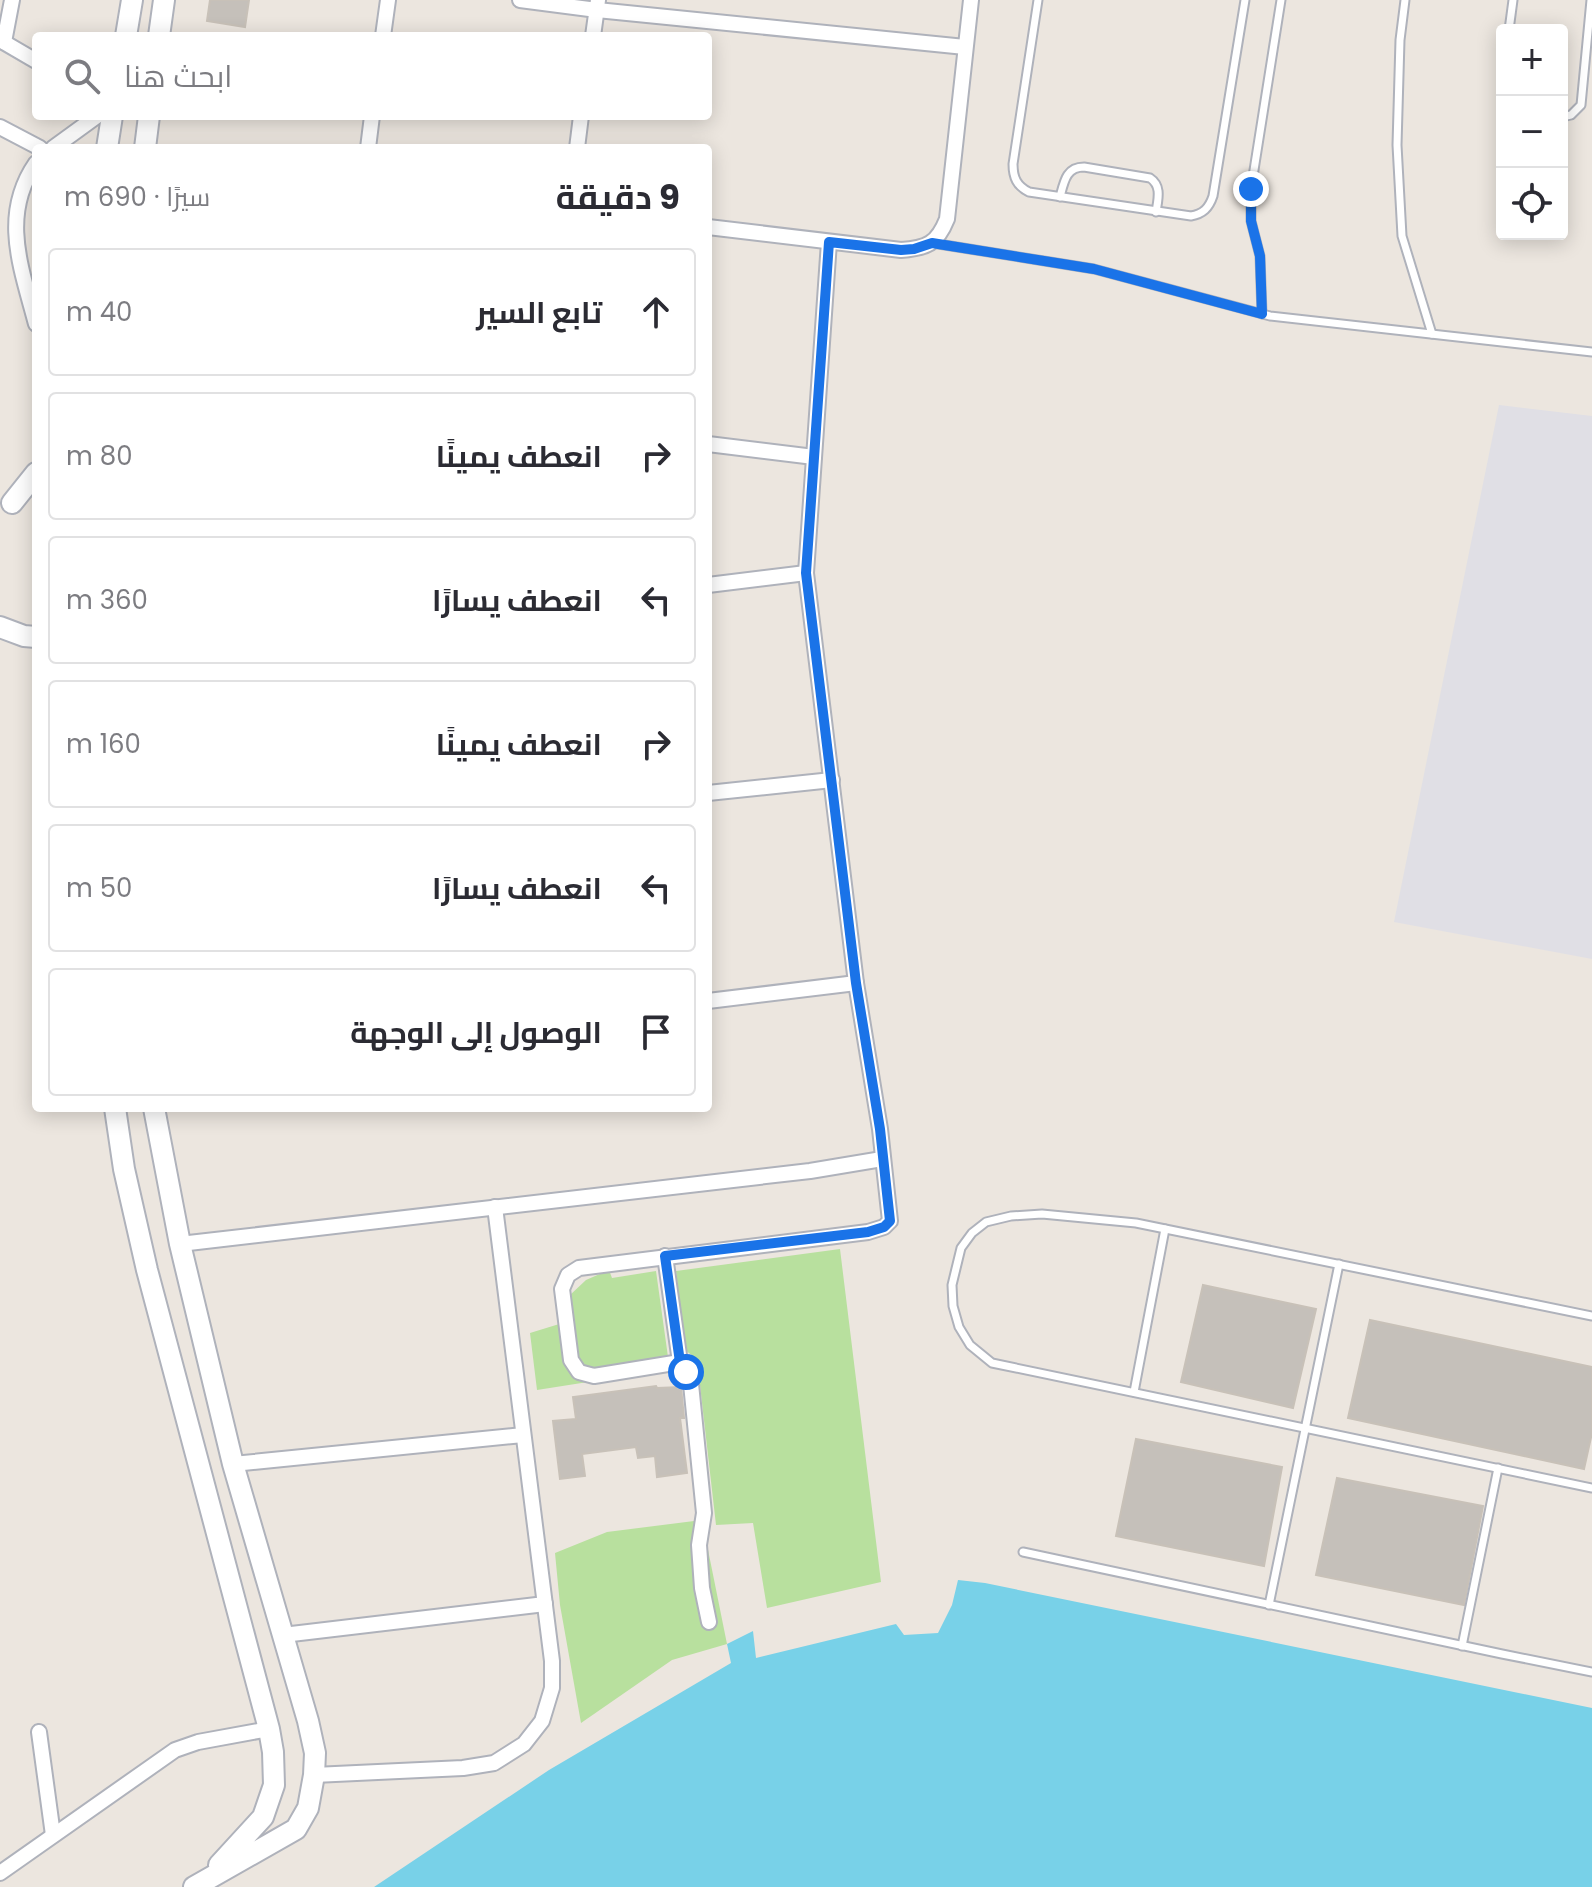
<!DOCTYPE html>
<html lang="ar">
<meta charset="utf-8">
<style>
body{margin:0;font-family:Poppins,Cairo,sans-serif;background:#f7f7f7;color:#2b2b33;direction:rtl}
.controls{position:absolute;right:24px;top:24px;display:grid;overflow:hidden;border-radius:8px;box-shadow:0 4px 20px #0003}
.controls button{width:72px;height:72px;display:grid;place-items:center;padding:0;border:0;border-bottom:2px solid #e1e1e2;background:#fff;color:#2b2b33;font:40px sans-serif}
.stop{position:absolute;width:24px;height:24px;margin:-18px;border:6px solid #1a73e8;border-radius:50%;background:#fff}
.stop.end{background:#1a73e8;border-color:#fff;box-shadow:0 2px 8px #0008}
.list{margin:0;padding:0;list-style:none}
h2{display:flex;justify-content:space-between;align-items:center;height:104px;margin:0;padding:0 32px;font-size:34px}
h2 small{font-size:26px;font-weight:400;color:#7c7c81}
.list li{display:grid;grid-template-columns:52px 1fr auto;gap:24px;align-items:center;box-sizing:border-box;height:128px;margin:0 16px 16px;padding:0 16px;border:2px solid #e1e1e2;border-radius:8px}
.list b{display:block;font-size:30px;white-space:nowrap}
.list em{font-size:26px;font-style:normal;color:#7c7c81}
.icon{flex:none;width:44px;height:44px;fill:none;stroke:currentColor;stroke-width:2;stroke-linecap:round;stroke-linejoin:round}
.map{position:relative;flex:none;width:1592px;height:1887px;overflow:hidden;direction:ltr}
.search{position:absolute;background:#fff;box-shadow:0 4px 20px #0003;left:32px;top:32px;width:680px;height:88px;display:flex;align-items:center;gap:20px;box-sizing:border-box;padding:0 28px;border-radius:8px;color:#7c7c81;font-size:30px}
.panel{position:absolute;background:#fff;box-shadow:0 4px 20px #0003;left:32px;top:144px;width:680px;height:968px;border-radius:8px;direction:rtl}
.map>svg:first-child{display:block}
.industrial{fill:#e0dfe5}
.green{fill:#b8e09e}
.water{fill:#78d1e8}
.building{fill:#c5c0ba;stroke:#c8c1b8;stroke-width:2}
.lines{fill:none;stroke-linecap:round;stroke-linejoin:round}
.lane-casing{stroke:#afb2bb;stroke-width:11}
.street-casing{stroke:#afb2bb;stroke-width:18}
.secondary-casing{stroke:#afb2bb;stroke-width:24}
.lane{stroke:#fff;stroke-width:7}
.street{stroke:#fff;stroke-width:14}
.secondary{stroke:#fff;stroke-width:20}
.route{stroke:#1a73e8;stroke-width:10}
</style>
<div class="map">
<svg width="1592" height="1887" viewBox="0 0 1592 1887">
<rect width="100%" height="100%" fill="#ece6df"/>
<path class="industrial" d="M1499,405l93,11v543l-198,-37z"/>
<g class="green">
<path d="M840,1249l41,333 -114,26 -14,-85 -37,2 -19,-166 -12,-9 -9,-79z"/>
<path d="M609,1270l3,8 44,-7 12,86 -61,22 -70,11 -7,-57 39,-12v-25l17,-16z"/>
<path d="M702,1520l25,124 -55,16 -91,63 -21,-118 -5,-52 52,-21z"/>
</g>
<path class="water" d="M958,1580l27,3 607,125v179h-1218l175,-117 182,-107 -4,-19 26,-13 3,27 140,-34 8,11 34,-2 14,-28z"/>
<g class="building">
<path d="M210,0h39l-4,27 -38,-6z"/>
<path d="M1203,1285l113,24 -23,99 -112,-26z"/>
<path d="M1370,1320l222,47v66l-8,36 -236,-51z"/>
<path d="M656,1386l1,2 24,-1 3,31h-4l7,55 -30,4 -2,-21 -17,2 -2,-11 -54,7 3,22 -25,3 -7,-58 23,-2 -3,-22z"/>
<path d="M1136,1439l146,28 -18,99 -148,-30z"/>
<path d="M1337,1478l146,28 -19,99 -148,-30z"/>
</g>
<g class="lines">
<defs>
<g id="lane">
<path d="M1038,0l-25,164c0,14 4,22 16,28l162,24c12,-2 18,-8 22,-20l32,-196"/>
<path d="M1405,0l-5,40 -3,105 5,91 30,98"/>
<path d="M1509,30l4,-30"/>
<path d="M1502,83v1"/>
<path d="M1562,117l9,-2 10,-10 10,-105"/>
<path d="M1060,197c4,-15 6,-30 24,-30l66,11c12,8 8,21 6,34"/>
<path d="M932,243l162,26 176,47 322,36"/>
<path d="M1262,314l-2,-58 -9,-35v-32l30,-189"/>
<path d="M1592,1316l-456,-93 -94,-9 -31,2 -25,6 -14,11 -11,15 -9,37 1,21 6,21 11,18 22,18 600,125"/>
<path d="M1134,1392l31,-163"/>
<path d="M1023,1552l479,102 90,18"/>
<path d="M1269,1605l70,-341"/>
<path d="M1462,1646l36,-178"/>
</g>
<g id="street">
<path d="M520,0l77,10 368,37"/>
<path d="M383,36l5,-36"/>
<path d="M593,36l5,-36"/>
<path d="M0,40l36,21"/>
<path d="M4,42l8,-42"/>
<path d="M0,127l40,21"/>
<path d="M53,148l44,-32"/>
<path d="M368,148l4,-32"/>
<path d="M577,148l4,-32"/>
<path d="M36,163c-36,52 -15,104 0,161"/>
<path d="M708,227l193,23c26,-2 36,-6 46,-31l24,-219"/>
<path d="M708,444l106,13"/>
<path d="M708,585l98,-12"/>
<path d="M708,793l124,-13"/>
<path d="M708,1001l148,-18"/>
<path d="M180,1244l630,-73 72,-12"/>
<path d="M665,1256l15,106 11,22 13,129 -5,32 3,43 7,34"/>
<path d="M680,1362l-86,14 -15,-4 -8,-12 -9,-71 6,-14 11,-7 289,-36 16,-5 6,-6 -10,-92 -24,-146 -50,-410 23,-331"/>
<path d="M233,1464l290,-29"/>
<path d="M283,1635l262,-31"/>
<path d="M39,1732l14,103"/>
<path d="M314,1775l149,-7 31,-5 30,-19 18,-23 10,-33v-27l-57,-454"/>
<path d="M0,1873l175,-123 23,-8 71,-13"/>
</g>
<g id="secondary">
<path d="M126,36l6,-36"/>
<path d="M159,36l5,-36"/>
<path d="M107,148l5,-32"/>
<path d="M145,148l4,-32"/>
<path d="M12,503l24,-30"/>
<path d="M0,627l24,9 12,1"/>
<path d="M115,1108l9,61 23,101 122,459 4,23 1,33 -11,32 -44,48"/>
<path d="M154,1108l26,136 53,220 75,257 7,32 -1,22 -6,33 -12,21 -102,58"/>
</g>
</defs>
<use href="#lane" class="lane-casing"/>
<use href="#street" class="street-casing"/>
<use href="#secondary" class="secondary-casing"/>
<use href="#lane" class="lane"/>
<use href="#street" class="street"/>
<use href="#secondary" class="secondary"/>
</g>
<g class="lines">
<path class="route" d="M686,1372l-6,-10 -15,-106 203,-24 16,-5 6,-6 -10,-92 -24,-146 -50,-410 23,-331 72,8 13,-1 18,-6 162,26 168,45 -2,-58 -9,-35v-32"/>
</g>
</svg>
<div class="controls">
<button>+</button>
<button>−</button>
<button><svg class="icon" aria-label="locate" viewBox="0 0 24 24"><circle cx="12" cy="12" r="6"/><path d="M12 2v4M12 18v4M2 12h4M18 12h4"/></svg></button>
</div>
<div class="stop" style="left:686px;top:1372px"></div>
<div class="stop end" style="left:1251px;top:189px"></div>
<div class="search"><svg class="icon" aria-label="search" viewBox="0 0 24 24"><circle cx="10" cy="10" r="6"/><path d="M15 15l6 6"/></svg>ابحث هنا</div>
<section class="panel">
<h2>9 دقيقة<small>سيرًا · 690 m</small></h2>
<ul class="list">
<li><svg class="icon" aria-label="ahead" viewBox="0 0 24 24"><path d="M12 20V5M6 11l6-6 6 6"/></svg><div><b>تابع السير</b></div><em>40 m</em></li>
<li><svg class="icon" aria-label="right" viewBox="0 0 24 24"><path d="M7 20v-9h11M14 6l5 5-5 5"/></svg><div><b>انعطف يمينًا</b></div><em>80 m</em></li>
<li><svg class="icon" aria-label="left" viewBox="0 0 24 24"><path d="M17 20v-9H6M10 6l-5 5 5 5"/></svg><div><b>انعطف يسارًا</b></div><em>360 m</em></li>
<li><svg class="icon" aria-label="right" viewBox="0 0 24 24"><path d="M7 20v-9h11M14 6l5 5-5 5"/></svg><div><b>انعطف يمينًا</b></div><em>160 m</em></li>
<li><svg class="icon" aria-label="left" viewBox="0 0 24 24"><path d="M17 20v-9H6M10 6l-5 5 5 5"/></svg><div><b>انعطف يسارًا</b></div><em>50 m</em></li>
<li><svg class="icon" aria-label="arrive" viewBox="0 0 24 24"><path d="M6 21V4h12l-3 4 3 4H6"/></svg><div><b>الوصول إلى الوجهة</b></div></li>
</ul>
</section>
</div>
